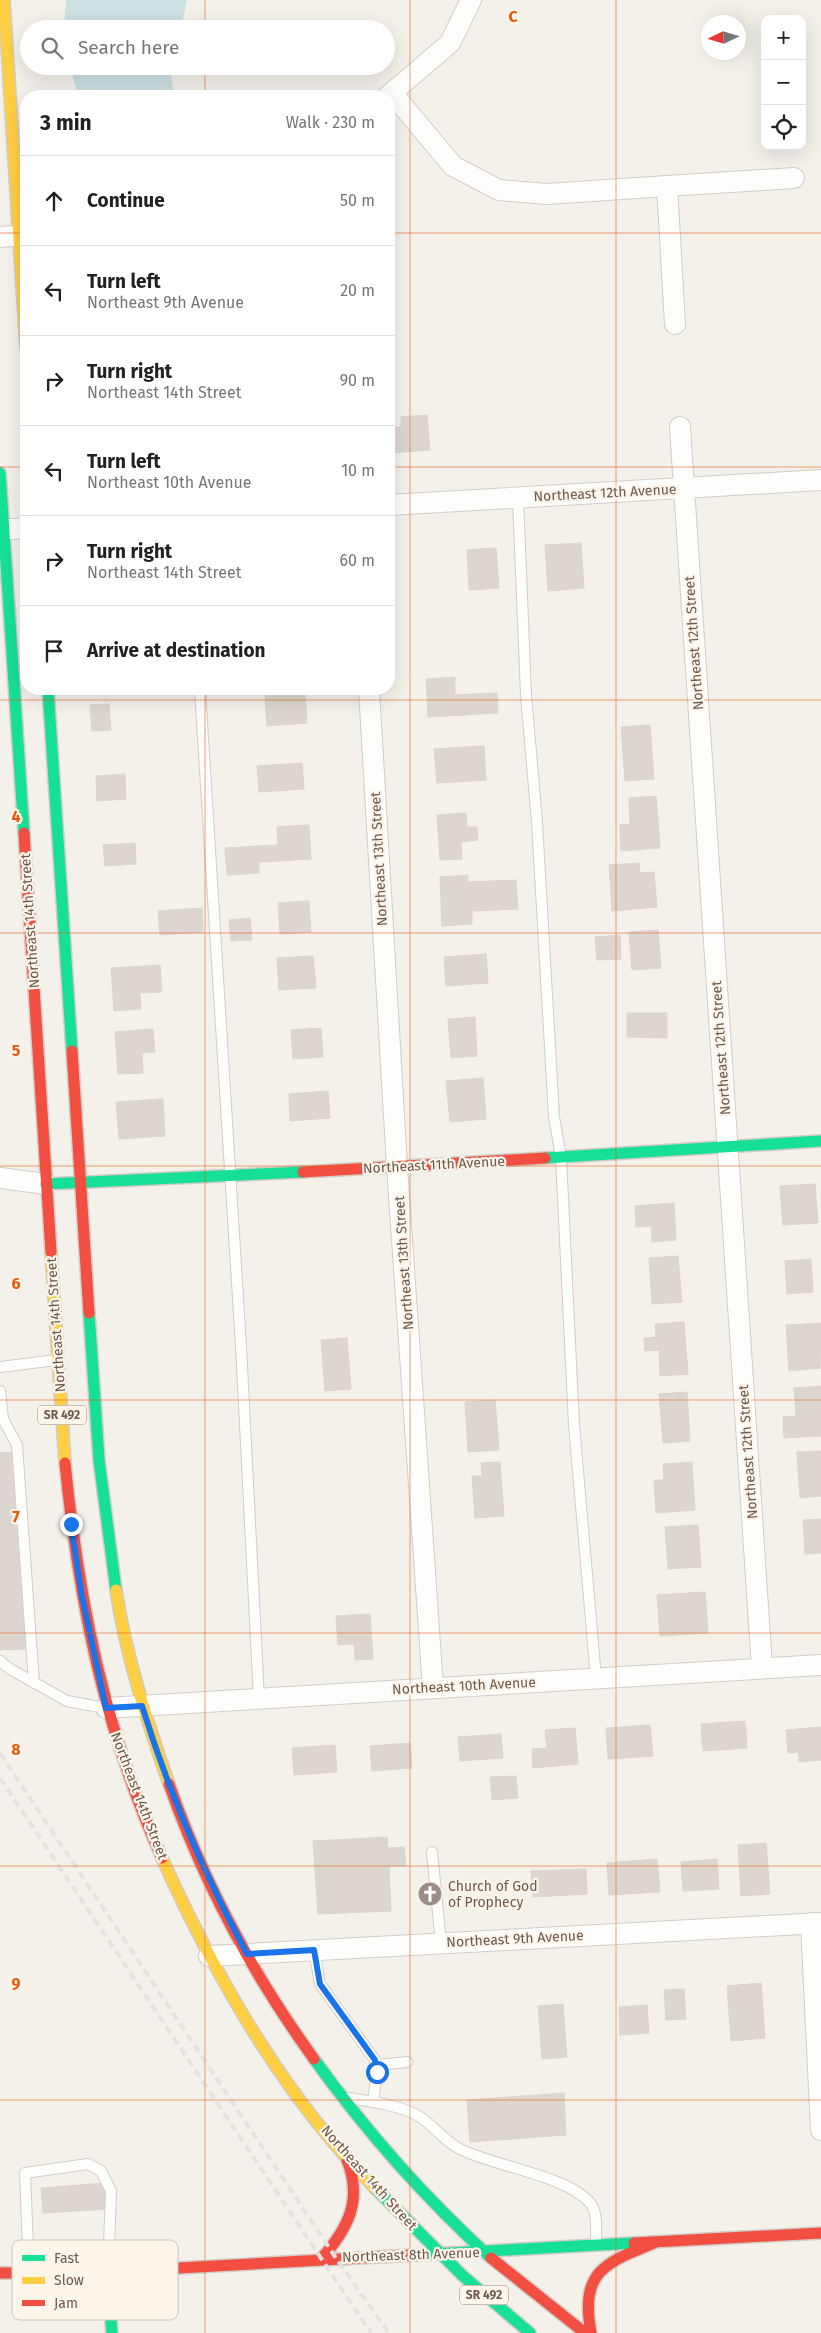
<!DOCTYPE html>
<meta charset="utf-8">
<style>
body{margin:0;font-family:"Fira Sans",sans-serif;background:#f6f6f6;color:#202124}
.controls{position:absolute;right:15px;top:15px;display:grid;overflow:hidden;border-radius:10px;box-shadow:0 5px 20px #0002}
.controls button{width:45px;height:45px;display:grid;place-items:center;padding:0;border:0;border-bottom:1px solid #e0e0e0;background:#fff;color:#202124;font:25px sans-serif}
.compass{position:absolute;left:701px;top:15px;width:45px;height:45px;border-radius:50%;background:#fff;box-shadow:0 5px 20px #0002;rotate:266deg}
.stop{position:absolute;width:15px;height:15px;margin:-11px;border:4px solid #1a73e8;border-radius:50%;background:#fff}
.stop.end{background:#1a73e8;border-color:#fff;box-shadow:0 1px 5px #0008}
.list{margin:0;padding:0;list-style:none}
h2{display:flex;justify-content:space-between;align-items:center;height:65px;margin:0;padding:0 20px;font-size:21px}
h2 small{font-size:16px;font-weight:400;color:#757577}
.list li{display:grid;grid-template-columns:32px 1fr auto;gap:15px;align-items:center;box-sizing:border-box;height:90px;padding:0 20px;border-top:1px solid #e0e0e0}
.list b{display:block;font-size:19px;white-space:nowrap}
.list p{margin:0;font-size:16px;white-space:nowrap;color:#757577}
.list em{font-size:16px;font-style:normal;color:#757577}
.icon{flex:none;width:28px;height:28px;fill:none;stroke:currentColor;stroke-width:2;stroke-linecap:round;stroke-linejoin:round}
.map{position:relative;flex:none;width:821px;height:2333px;overflow:hidden}
.search{position:absolute;background:#fff;box-shadow:0 5px 20px #0002;left:20px;top:20px;width:375px;height:55px;display:flex;align-items:center;gap:12px;box-sizing:border-box;padding:0 18px;border-radius:28px;color:#757577;font-size:19px}
.panel{position:absolute;background:#fff;box-shadow:0 5px 20px #0002;left:20px;top:90px;width:375px;height:605px;border-radius:20px}
.map>svg:first-child{display:block}
.water{fill:#cde1e2}
.building{fill:#ddd6d0;stroke:#dcd4cd}
.lines{fill:none;stroke-linecap:round;stroke-linejoin:round}
.lane-casing{stroke:#d3cdc8;stroke-width:12}
.street-casing{stroke:#d3cdc8;stroke-width:22}
.fast-casing{stroke:#d2ccc5;stroke-width:14}
.slow-casing{stroke:#d2ccc5;stroke-width:14}
.jam-casing{stroke:#d2ccc5;stroke-width:14}
.lane{stroke:#fdfdfc;stroke-width:10}
.street{stroke:#fdfdfc;stroke-width:20}
.fast{stroke:#16e098;stroke-width:11}
.slow{stroke:#ffcf43;stroke-width:11}
.jam{stroke:#f24e42;stroke-width:11}
.rail{stroke:#e4e2e3;stroke-width:4;stroke-dasharray:8 5;stroke-linecap:butt}
.route{stroke:#1a73e8;stroke-width:6}
.grid{fill:none;stroke:#e8590c;stroke-width:1;stroke-opacity:0.55}
.labels{text-anchor:middle;dominant-baseline:central;stroke-width:4.5;stroke-linejoin:round;paint-order:stroke}
.shield{fill:#fcf5ea;stroke:#99887d;stroke-width:1}
.shield-label{font-size:12px;font-weight:bold;fill:#6e594e}
.street-label{font-size:14px;fill:#6e594e;stroke:#fcf5ea}
.poi-label{font-size:14px;fill:#6e594e;stroke:#fcf5ea;text-anchor:start}
.key{fill:#fcf5ea;stroke:#d1c6bb;stroke-width:1}
.key-label{font-size:14px;fill:#6e594e}
.grid-label{font-size:16px;text-anchor:middle;font-weight:bold;fill:#e8590c;stroke:#fcf5ea;stroke-width:4.5;stroke-linejoin:round;paint-order:stroke}
</style>
<div class="map">
<svg width="821" height="2333" viewBox="0 0 821 2333">
<rect width="100%" height="100%" fill="#f4f0ea"/>
<g class="water">
<path d="M66,0h121l-6,29h-117z"/>
<path d="M70,66h100l4,30h-96z"/>
</g>
<g class="building">
<path d="M427,415l3,35 -40,3 -1,-25 12,-1v-10z"/>
<path d="M581,543l3,45 -36,3 -3,-46z"/>
<path d="M496,548l3,40 -30,2 -2,-40z"/>
<path d="M455,677v18l42,-2 1,20 -70,4 -2,-38z"/>
<path d="M305,691l2,32 -40,3 -2,-32z"/>
<path d="M109,704l2,26 -19,1 -2,-26z"/>
<path d="M650,725l4,54 -29,2 -4,-54z"/>
<path d="M484,746l2,34 -49,3 -3,-34z"/>
<path d="M302,763l2,26 -45,3 -2,-26z"/>
<path d="M125,774l1,25 -29,2 -1,-25z"/>
<path d="M656,796l4,52 -39,3 -1,-26 10,-1 -1,-26z"/>
<path d="M466,813l1,14h10l1,13 -17,2 1,17 -22,1 -3,-45z"/>
<path d="M309,825l2,34 -52,3v11l-32,2 -2,-27 53,-3 -1,-18z"/>
<path d="M135,843l1,21 -31,2 -2,-21z"/>
<path d="M639,863l1,10 14,-1 3,35 -45,4 -3,-46z"/>
<path d="M468,875v7l48,-2 2,29 -46,2v13l-30,2 -2,-49z"/>
<path d="M309,901l2,31 -31,2 -2,-31z"/>
<path d="M202,908l1,24 -43,3 -2,-24z"/>
<path d="M250,918l2,22 -21,1 -2,-21z"/>
<path d="M658,930l3,38 -29,2 -3,-38z"/>
<path d="M620,935l1,24 -24,1 -2,-23z"/>
<path d="M486,954l2,29 -42,3 -2,-29z"/>
<path d="M313,956l3,32 -37,2 -2,-32z"/>
<path d="M160,965l2,27 -22,1 1,16 -27,2 -3,-43z"/>
<path d="M627,1013h40v25l-40,-1z"/>
<path d="M475,1017l2,39 -26,2 -3,-39z"/>
<path d="M321,1028l2,29 -30,2 -2,-29z"/>
<path d="M153,1029l2,23 -13,1 1,20 -25,1 -3,-42z"/>
<path d="M483,1078l3,41 -36,3 -4,-41z"/>
<path d="M328,1091l2,27 -40,3 -1,-27z"/>
<path d="M163,1099l2,37 -46,3 -3,-37z"/>
<path d="M815,1184l3,39 -35,2 -3,-39z"/>
<path d="M674,1203l2,37 -24,2 -1,-16 -15,1 -1,-21z"/>
<path d="M678,1256l4,46 -30,2 -3,-46z"/>
<path d="M811,1259l2,33 -26,2 -2,-33z"/>
<path d="M684,1322l4,52 -28,2 -1,-26 -14,1 -1,-13 12,-1 -1,-13z"/>
<path d="M821,1323l-1,45 -31,3 -3,-46z"/>
<path d="M347,1338l4,51 -26,2 -4,-51z"/>
<path d="M821,1386v50l-37,2 -1,-21 13,-1 -2,-28z"/>
<path d="M687,1392l3,49 -27,2 -4,-49z"/>
<path d="M495,1400l4,50 -31,2 -3,-50z"/>
<path d="M821,1451v45l-21,2 -3,-46z"/>
<path d="M14,1452l12,197 -26,1v-197z"/>
<path d="M500,1462l4,54 -29,2 -3,-42h10l-1,-13z"/>
<path d="M692,1462l3,48 -39,3 -2,-33h10l-1,-16z"/>
<path d="M821,1519v34l-16,1 -2,-34z"/>
<path d="M698,1525l3,42 -33,2 -3,-42z"/>
<path d="M705,1592l3,41 -48,3 -3,-41z"/>
<path d="M370,1614l3,45 -18,1 -1,-16 -16,1 -2,-29z"/>
<path d="M745,1721l2,27 -44,3 -2,-27z"/>
<path d="M650,1725l3,31 -45,3 -2,-31z"/>
<path d="M821,1727v33l-22,2 -1,-10 -10,1 -2,-23z"/>
<path d="M575,1728l3,36 -45,4 -1,-19 15,-1 -2,-18z"/>
<path d="M501,1734l2,24 -43,3 -2,-24z"/>
<path d="M410,1743l2,25 -40,3 -2,-25z"/>
<path d="M335,1745l2,27 -43,3 -2,-27z"/>
<path d="M516,1776l2,22 -26,2 -2,-23z"/>
<path d="M387,1837l1,11 16,-1 2,19h-17l2,45 -73,3 -5,-73z"/>
<path d="M766,1843l4,51 -29,2 -3,-51z"/>
<path d="M657,1859l3,33 -51,3 -2,-32z"/>
<path d="M717,1859l2,30 -36,2 -2,-29z"/>
<path d="M586,1869l1,25 -54,3 -2,-26z"/>
<path d="M761,1983l4,55 -34,3 -4,-55z"/>
<path d="M684,1989l2,30 -20,1 -2,-30z"/>
<path d="M563,2004l4,53 -25,2 -4,-53z"/>
<path d="M647,2005l2,28 -29,2 -1,-28z"/>
<path d="M564,2093l2,42 -96,7 -3,-42z"/>
<path d="M106,2183l2,26 -65,4 -2,-25z"/>
</g>
<g class="lines">
<defs>
<g id="lane">
<path d="M518,498l8,197 11,127 17,295 7,40 13,268 22,253"/>
<path d="M200,689l41,657 18,353"/>
<path d="M0,1367l56,-7"/>
<path d="M0,1391l3,28 -3,1"/>
<path d="M3,1419l14,26 17,238"/>
<path d="M0,1661l10,8 57,32 38,7"/>
<path d="M432,1852l9,91"/>
<path d="M314,1950l6,34 55,76 2,12 -4,30"/>
<path d="M377,2065l30,-3"/>
<path d="M348,2098c21,3 49,7 67,16 16,8 27,25 43,34 33,18 110,27 133,56 7,9 5,29 5,41"/>
<path d="M29,2272l-4,-99 63,-9 13,7 10,20 -3,80"/>
</g>
<g id="street">
<path d="M392,93l61,73 46,24 48,4 120,-8"/>
<path d="M388,96l62,-53 21,-43"/>
<path d="M0,237l26,-2"/>
<path d="M675,324l-8,-138 127,-8"/>
<path d="M680,427l82,1241"/>
<path d="M389,505l432,-25"/>
<path d="M0,530l26,-2"/>
<path d="M369,689l28,478 36,521"/>
<path d="M0,1178l46,6"/>
<path d="M106,1708l715,-43"/>
<path d="M811,1923l10,207"/>
<path d="M209,1956l612,-33"/>
</g>
<g id="fast">
<path d="M0,473l24,360"/>
<path d="M48,689l24,362"/>
<path d="M545,1158l276,-17"/>
<path d="M46,1184l257,-12"/>
<path d="M89,1313l10,147 17,130"/>
<path d="M314,2059c52,72 111,139 177,199"/>
<path d="M375,2188l88,88 67,57"/>
<path d="M414,2255l220,-12"/>
<path d="M107,2272l5,61"/>
</g>
<g id="slow">
<path d="M4,0l22,348"/>
<path d="M51,1252l14,211"/>
<path d="M116,1590c10,66 31,131 53,194"/>
<path d="M162,1858c52,116 122,239 213,330"/>
</g>
<g id="jam">
<path d="M24,833l27,419"/>
<path d="M72,1051l17,262"/>
<path d="M303,1172l242,-14"/>
<path d="M65,1463c14,140 39,266 97,395"/>
<path d="M169,1784c34,97 85,192 145,275"/>
<path d="M634,2243l187,-10"/>
<path d="M491,2258l94,75"/>
<path d="M321,2259c27,-30 42,-59 26,-99"/>
<path d="M0,2273l107,-1 307,-17"/>
<path d="M591,2333c-11,-61 13,-70 63,-90"/>
</g>
</defs>
<use href="#lane" class="lane-casing"/>
<use href="#street" class="street-casing"/>
<use href="#fast" class="fast-casing"/>
<use href="#slow" class="slow-casing"/>
<use href="#jam" class="jam-casing"/>
<use href="#lane" class="lane"/>
<use href="#street" class="street"/>
<use href="#fast" class="fast"/>
<use href="#slow" class="slow"/>
<use href="#jam" class="jam"/>
<g class="rail">
<path d="M0,1753l336,505 53,75"/>
<path d="M0,1778l371,555"/>
</g>
</g>
<g class="lines">
<path class="route" d="M71,1524l11,72 24,112 36,-2c27,87 62,168 105,248l67,-4 6,34 55,76 2,12"/>
</g>
<path class="grid" d="M205,0v29M410,0v2333M616,0v2333M205,66v30M0,233h26M389,233h432M0,467h26M389,467h432M205,689v1644M0,700h821M0,933h821M0,1166h821M0,1400h821M0,1633h821M0,1866h821M0,2100h821"/>
<defs>
<symbol id="church-disc" viewBox="-11 -11 22 22"><circle r="9.5" fill="#9d8e85" stroke="#fcf5ea"/><path d="M-1.2-6h2.4v3.5h3.3v2.4h-3.3V6h-2.4V-.1h-3.3v-2.4h3.3Z" fill="#fff"/></symbol>
</defs>
<g fill-rule="evenodd">
<use href="#church-disc" x="416" y="1880" width="28" height="28"/>
</g>
<g class="labels">
<g class="shield">
<rect x="38" y="1405.5" width="48" height="19" rx="4"/>
<rect x="460" y="2285.5" width="48" height="19" rx="4"/>
</g>
<g class="shield-label">
<text x="62" y="1415">SR 492</text>
<text x="484" y="2295">SR 492</text>
</g>
<g class="street-label">
<text transform="translate(605 493) rotate(-3)">Northeast 12th Avenue</text>
<text transform="translate(694 643) rotate(-94)">Northeast 12th Street</text>
<text transform="translate(379 859) rotate(-93)">Northeast 13th Street</text>
<text transform="translate(30 921) rotate(-94)">Northeast 14th Street</text>
<text transform="translate(721 1048) rotate(-94)">Northeast 12th Street</text>
<text transform="translate(434 1165) rotate(-3)">Northeast 11th Avenue</text>
<text transform="translate(404 1263) rotate(-94)">Northeast 13th Street</text>
<text transform="translate(56 1325) rotate(-94)">Northeast 14th Street</text>
<text transform="translate(748 1452) rotate(-94)">Northeast 12th Street</text>
<text transform="translate(464 1686) rotate(-3)">Northeast 10th Avenue</text>
<text transform="translate(139 1796) rotate(69)">Northeast 14th Street</text>
<text transform="translate(515 1939) rotate(-3)">Northeast 9th Avenue</text>
<text transform="translate(369 2178) rotate(48)">Northeast 14th Street</text>
<text transform="translate(411 2255) rotate(-2)">Northeast 8th Avenue</text>
</g>
<g class="poi-label">
<text x="448" y="1886">Church of God<tspan x="448" dy="16">of Prophecy</tspan></text>
</g>
</g>
<rect x="12" y="2240" width="166" height="80" rx="8" class="key"/>
<rect x="22" y="2255" width="23" height="6" fill="#16e098"/>
<rect x="22" y="2277" width="23" height="7" fill="#ffcf43"/>
<rect x="22" y="2300" width="23" height="6" fill="#f24e42"/>
<g class="key-label">
<text x="54" y="2263">Fast</text>
<text x="54" y="2285">Slow</text>
<text x="54" y="2308">Jam</text>
</g>
<g class="grid-label">
<text x="513" y="22">C</text>
<text x="16" y="822">4</text>
<text x="16" y="1056">5</text>
<text x="16" y="1289">6</text>
<text x="16" y="1522">7</text>
<text x="16" y="1755">8</text>
<text x="16" y="1989">9</text>
</g>
</svg>
<div class="controls">
<button>+</button>
<button>−</button>
<button><svg class="icon" aria-label="locate" viewBox="0 0 24 24"><circle cx="12" cy="12" r="6"/><path d="M12 2v4M12 18v4M2 12h4M18 12h4"/></svg></button>
</div>
<svg class="compass" viewBox="-18 -18 36 36"><path d="M0-13l5 13h-10z" fill="#e53935"/><path d="M0 13l5-13h-10z" fill="#757577"/></svg>
<div class="stop" style="left:377px;top:2072px"></div>
<div class="stop end" style="left:71px;top:1524px"></div>
<div class="search"><svg class="icon" aria-label="search" viewBox="0 0 24 24"><circle cx="10" cy="10" r="6"/><path d="M15 15l6 6"/></svg>Search here</div>
<section class="panel">
<h2>3 min<small>Walk · 230 m</small></h2>
<ul class="list">
<li><svg class="icon" aria-label="ahead" viewBox="0 0 24 24"><path d="M12 20V5M6 11l6-6 6 6"/></svg><div><b>Continue</b></div><em>50 m</em></li>
<li><svg class="icon" aria-label="left" viewBox="0 0 24 24"><path d="M17 20v-9H6M10 6l-5 5 5 5"/></svg><div><b>Turn left</b><p>Northeast 9th Avenue</p></div><em>20 m</em></li>
<li><svg class="icon" aria-label="right" viewBox="0 0 24 24"><path d="M7 20v-9h11M14 6l5 5-5 5"/></svg><div><b>Turn right</b><p>Northeast 14th Street</p></div><em>90 m</em></li>
<li><svg class="icon" aria-label="left" viewBox="0 0 24 24"><path d="M17 20v-9H6M10 6l-5 5 5 5"/></svg><div><b>Turn left</b><p>Northeast 10th Avenue</p></div><em>10 m</em></li>
<li><svg class="icon" aria-label="right" viewBox="0 0 24 24"><path d="M7 20v-9h11M14 6l5 5-5 5"/></svg><div><b>Turn right</b><p>Northeast 14th Street</p></div><em>60 m</em></li>
<li><svg class="icon" aria-label="arrive" viewBox="0 0 24 24"><path d="M6 21V4h12l-3 4 3 4H6"/></svg><div><b>Arrive at destination</b></div></li>
</ul>
</section>
</div>
